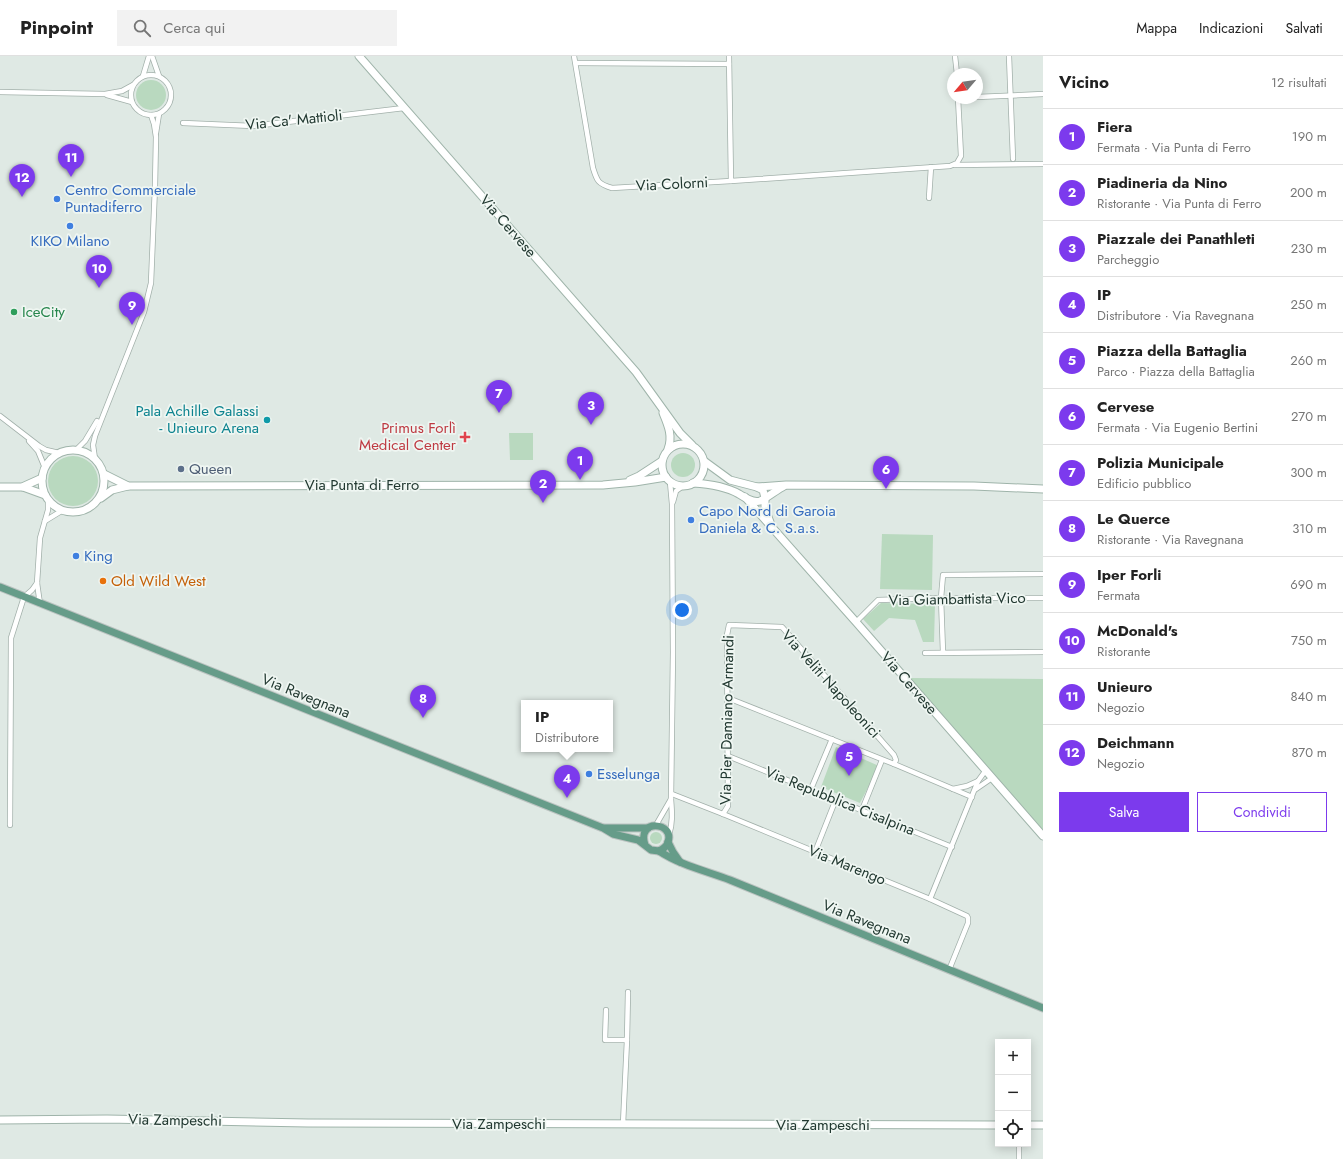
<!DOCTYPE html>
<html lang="it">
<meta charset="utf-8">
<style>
body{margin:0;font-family:Jost,sans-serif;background:#f2f2f2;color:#222}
.controls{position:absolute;right:12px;bottom:12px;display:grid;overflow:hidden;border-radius:0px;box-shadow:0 2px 10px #0003}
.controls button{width:36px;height:36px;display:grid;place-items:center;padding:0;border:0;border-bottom:1px solid #e0e0e0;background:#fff;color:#222;font:20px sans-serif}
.compass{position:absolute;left:947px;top:12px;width:36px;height:36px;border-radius:50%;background:#fff;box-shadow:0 2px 10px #0003;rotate:241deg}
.you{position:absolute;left:682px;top:554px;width:14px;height:14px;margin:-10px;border:3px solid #fff;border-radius:50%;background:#1a73e8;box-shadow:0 0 0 6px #1a73e833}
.badge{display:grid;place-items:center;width:26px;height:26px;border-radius:50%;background:#7c3aed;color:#fff;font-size:13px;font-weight:700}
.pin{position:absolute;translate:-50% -33px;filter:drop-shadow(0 1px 2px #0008)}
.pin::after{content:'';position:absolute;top:21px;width:14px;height:12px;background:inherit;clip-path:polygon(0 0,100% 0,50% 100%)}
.popup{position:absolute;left:521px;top:644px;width:92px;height:52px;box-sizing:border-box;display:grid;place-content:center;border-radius:0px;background:#fff;filter:drop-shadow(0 1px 3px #0005);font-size:13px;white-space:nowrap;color:#767676}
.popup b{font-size:15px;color:#222}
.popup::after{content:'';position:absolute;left:50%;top:100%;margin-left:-8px;border:8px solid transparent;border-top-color:#fff}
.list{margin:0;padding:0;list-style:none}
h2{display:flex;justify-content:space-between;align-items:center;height:52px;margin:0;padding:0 16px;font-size:17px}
h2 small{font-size:13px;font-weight:400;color:#767676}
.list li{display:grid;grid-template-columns:26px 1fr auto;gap:12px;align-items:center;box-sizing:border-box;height:56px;padding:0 16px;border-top:1px solid #e0e0e0}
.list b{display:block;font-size:15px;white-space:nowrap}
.list p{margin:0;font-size:13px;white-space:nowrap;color:#767676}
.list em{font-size:13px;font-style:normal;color:#767676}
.actions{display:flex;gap:8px;padding:12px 16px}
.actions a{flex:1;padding:9px 0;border:1px solid #7c3aed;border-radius:0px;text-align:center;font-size:14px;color:#7c3aed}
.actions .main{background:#7c3aed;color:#fff}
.icon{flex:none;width:22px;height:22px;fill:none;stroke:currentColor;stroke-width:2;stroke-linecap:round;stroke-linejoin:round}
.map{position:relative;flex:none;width:1043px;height:1103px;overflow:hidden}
header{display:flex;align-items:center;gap:24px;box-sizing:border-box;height:56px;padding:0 20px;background:#fff;border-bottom:1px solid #e0e0e0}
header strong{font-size:19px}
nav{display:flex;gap:22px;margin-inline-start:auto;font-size:14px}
.search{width:280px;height:36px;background:#f2f2f2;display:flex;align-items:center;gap:10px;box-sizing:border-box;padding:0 14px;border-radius:0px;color:#767676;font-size:15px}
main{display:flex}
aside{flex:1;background:#fff}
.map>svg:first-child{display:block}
.green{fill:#b9d9bf}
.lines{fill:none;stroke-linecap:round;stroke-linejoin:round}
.street-casing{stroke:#a2b0aa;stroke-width:6}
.secondary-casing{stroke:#9fb4aa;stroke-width:9}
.primary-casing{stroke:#bcc3c1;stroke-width:9}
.street{stroke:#fff;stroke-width:4.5}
.secondary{stroke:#fff;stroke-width:7}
.primary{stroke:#669c89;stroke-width:7}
.shop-dot{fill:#3f7fe0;stroke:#eff6f2;stroke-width:1.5}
.leisure-dot{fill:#2e9e5b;stroke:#eff6f2;stroke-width:1.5}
.culture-dot{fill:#0f9aa8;stroke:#eff6f2;stroke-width:1.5}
.health-dot{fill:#e0444e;stroke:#eff6f2;stroke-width:1.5}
.service-dot{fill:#5c6f8a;stroke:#eff6f2;stroke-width:1.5}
.food-dot{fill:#e8710a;stroke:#eff6f2;stroke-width:1.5}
.labels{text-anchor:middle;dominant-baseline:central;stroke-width:3.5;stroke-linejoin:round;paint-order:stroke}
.street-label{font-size:15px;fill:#213830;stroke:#eff6f2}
.shop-label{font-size:15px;fill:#366cbe;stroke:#eff6f2;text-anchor:start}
.leisure-label{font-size:15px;fill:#27864d;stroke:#eff6f2;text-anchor:start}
.culture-label{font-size:15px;fill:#0d838f;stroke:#eff6f2;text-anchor:end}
.health-label{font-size:15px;fill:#be3a42;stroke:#eff6f2;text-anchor:end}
.service-label{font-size:15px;fill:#4e5e75;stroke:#eff6f2;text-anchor:start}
.food-label{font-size:15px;fill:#c56008;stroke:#eff6f2;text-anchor:start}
</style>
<header>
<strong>Pinpoint</strong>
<div class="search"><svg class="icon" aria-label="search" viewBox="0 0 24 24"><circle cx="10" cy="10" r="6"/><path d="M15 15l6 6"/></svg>Cerca qui</div>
<nav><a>Mappa</a><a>Indicazioni</a><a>Salvati</a></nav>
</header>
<main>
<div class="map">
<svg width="1043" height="1103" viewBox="0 0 1043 1103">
<rect width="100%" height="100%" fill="#dfe9e4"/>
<g class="green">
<circle cx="151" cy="39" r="15"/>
<path d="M509,377h24v27h-23z"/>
<circle cx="683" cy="409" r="12"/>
<circle cx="73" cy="425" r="25"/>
<path d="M882,478l51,1 -1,55 -52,-1z"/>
<path d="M881,547l54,1 -1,38h-11l-8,-22 -26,-2 -15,13 -11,-12z"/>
<path d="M909,622l134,1v151l-125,-142z"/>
<path d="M836,691l43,19 -19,37 -39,-16z"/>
<circle cx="656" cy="782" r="6"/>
</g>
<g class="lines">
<defs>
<g id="street">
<path d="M152,0l7,20"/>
<path d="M574,0l19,112c4,13 5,16 19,20l119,-7"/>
<path d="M729,0l2,125 219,-15 7,-3 4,-7 -3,-58"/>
<path d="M955,0l2,18"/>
<path d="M1009,0l4,103"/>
<path d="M576,7l153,1"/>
<circle cx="151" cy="39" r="20"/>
<path d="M143,20l6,-20"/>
<path d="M0,36l105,2 17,-3 11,-6"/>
<path d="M107,39l25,7"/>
<path d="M977,41l66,-3"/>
<path d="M183,67l70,3 151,-18"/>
<path d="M156,77l3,-19"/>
<path d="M954,109l89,-1"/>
<path d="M929,142l2,-31"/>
<path d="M0,360l39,30 7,4 13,3"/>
<path d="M29,385l9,10 7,17"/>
<path d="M76,394l9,-9 12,-20"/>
<path d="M95,403l-2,-14 2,-9 49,-124 7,-29 4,-97 1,-49 -2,-13 -3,-9"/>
<path d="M673,446l3,-11 7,-5"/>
<path d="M45,465l18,-11"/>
<path d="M40,548l-3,-21 3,-45 8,-28v-10"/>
<path d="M856,566l22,-22 63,-2h102"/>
<path d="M943,596l-2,-54 2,-23 100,-1"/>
<path d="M925,597l118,-1"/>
<path d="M728,642l166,66 78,33"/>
<path d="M728,700l224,91"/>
<path d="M811,733l21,-50"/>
<path d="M953,733l14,-3 11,-5"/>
<path d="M976,733l16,-11"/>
<path d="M672,738l51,20 207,85 37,17 1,2v5l-19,47"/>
<path d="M862,754l20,-50"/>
<path d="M723,758l5,-8 -1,-171 2,-10 53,2 112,128 2,5 -2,4"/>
<path d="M10,769l1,-187 13,-41 8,-7 5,-7"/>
<path d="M656,769l15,-26"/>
<path d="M669,779c4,-12 3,-23 2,-36l2,-147 -1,-148 -2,-22"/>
<path d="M815,796l21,-53"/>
<path d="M930,843l48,-118 8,-11"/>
<path d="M606,954l-1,30h22l1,-48"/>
<path d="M623,1068l4,-84"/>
<path d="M1019,1103v-15"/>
</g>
<g id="secondary">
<path d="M359,0l277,316 44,61 12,12"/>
<path d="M663,357c5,12 10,23 5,36"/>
<circle cx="683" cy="409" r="21"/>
<circle cx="73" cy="425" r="31"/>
<path d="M704,405l26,19 27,7 6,3 2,8v11l5,13"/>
<path d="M104,418l24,12 475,-1 32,-3 31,-5"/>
<path d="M630,424l9,-4 23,-15"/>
<path d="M693,427c16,1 32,3 46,11 6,4 14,9 21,7 4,-1 18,-12 24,-15"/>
<path d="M0,431h22l20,-9"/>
<path d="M23,431l22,8"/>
<path d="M757,431l29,-2 188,1 69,3"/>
<path d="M745,441l111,125 187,214"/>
<path d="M101,442l11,-8 16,-4"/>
<path d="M0,1064l107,-1 201,4 690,2"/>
<path d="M1028,1069h15"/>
</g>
<g id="primary">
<path d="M0,531l603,241 10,6 25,6 13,10 8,1c4,-2 8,-4 9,-9 7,-20 -32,-24 -23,3"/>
<path d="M605,772h43"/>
<path d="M668,786l5,10 7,10"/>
<path d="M659,795c21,14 47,20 71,29l313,128"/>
</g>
</defs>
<use href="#street" class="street-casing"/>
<use href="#secondary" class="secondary-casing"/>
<use href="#primary" class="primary-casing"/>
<use href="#street" class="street"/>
<use href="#secondary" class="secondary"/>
<use href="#primary" class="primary"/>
</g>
<g class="shop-dot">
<circle cx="57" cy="143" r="4"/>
<circle cx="70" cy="170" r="4"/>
<circle cx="691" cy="464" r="4"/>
<circle cx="76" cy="500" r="4"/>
<circle cx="589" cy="718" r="4"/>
</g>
<circle class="leisure-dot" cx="14" cy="256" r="4"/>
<circle class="culture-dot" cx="267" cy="364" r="4"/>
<path class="health-dot" d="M463 375h4v4h4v4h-4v4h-4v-4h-4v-4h4z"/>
<circle class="service-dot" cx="181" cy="413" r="4"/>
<circle class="food-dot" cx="103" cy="525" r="4"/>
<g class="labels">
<g class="street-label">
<text transform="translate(294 64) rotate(-6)">Via Ca' Mattioli</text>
<text transform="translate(672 128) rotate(-3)">Via Colorni</text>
<text transform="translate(508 170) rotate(49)">Via Cervese</text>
<text x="362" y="429">Via Punta di Ferro</text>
<text transform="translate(957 543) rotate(-1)">Via Giambattista Vico</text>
<text transform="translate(909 627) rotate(49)">Via Cervese</text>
<text transform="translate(831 628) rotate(48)">Via Veliti Napoleonici</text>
<text transform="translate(306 640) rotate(22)">Via Ravegnana</text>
<text transform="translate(727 664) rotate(-89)">Via Pier Damiano Armandi</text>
<text transform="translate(840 745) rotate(22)">Via Repubblica Cisalpina</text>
<text transform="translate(847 809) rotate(22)">Via Marengo</text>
<text transform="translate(867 866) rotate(22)">Via Ravegnana</text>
<text transform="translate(175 1064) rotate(1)">Via Zampeschi</text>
<text x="499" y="1068">Via Zampeschi</text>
<text x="823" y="1069">Via Zampeschi</text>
</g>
<g class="shop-label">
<text x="65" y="134">Centro Commerciale<tspan x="65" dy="17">Puntadiferro</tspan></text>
<text x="70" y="185" text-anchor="middle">KIKO Milano</text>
<text x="699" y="455">Capo Nord di Garoia<tspan x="699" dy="17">Daniela &amp; C. S.a.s.</tspan></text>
<text x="84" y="500">King</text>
<text x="597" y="718">Esselunga</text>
</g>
<g class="leisure-label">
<text x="22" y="256">IceCity</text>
</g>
<g class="culture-label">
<text x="259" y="355">Pala Achille Galassi<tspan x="259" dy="17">- Unieuro Arena</tspan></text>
</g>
<g class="health-label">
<text x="456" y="372">Primus Forlì<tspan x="456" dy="17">Medical Center</tspan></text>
</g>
<g class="service-label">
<text x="189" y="413">Queen</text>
</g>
<g class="food-label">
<text x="111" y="525">Old Wild West</text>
</g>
</g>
</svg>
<div class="controls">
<button>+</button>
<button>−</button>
<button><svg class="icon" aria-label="locate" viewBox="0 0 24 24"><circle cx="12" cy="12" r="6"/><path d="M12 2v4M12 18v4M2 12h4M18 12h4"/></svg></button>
</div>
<svg class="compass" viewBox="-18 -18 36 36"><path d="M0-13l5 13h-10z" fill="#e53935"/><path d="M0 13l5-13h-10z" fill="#767676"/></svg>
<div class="you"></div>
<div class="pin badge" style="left:580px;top:424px">1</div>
<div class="pin badge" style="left:543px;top:447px">2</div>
<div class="pin badge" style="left:591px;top:369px">3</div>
<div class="pin badge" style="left:567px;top:742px">4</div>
<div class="popup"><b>IP</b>Distributore</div>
<div class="pin badge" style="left:849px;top:720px">5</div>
<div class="pin badge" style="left:886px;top:433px">6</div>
<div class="pin badge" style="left:499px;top:357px">7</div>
<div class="pin badge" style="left:423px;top:662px">8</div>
<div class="pin badge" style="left:132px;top:269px">9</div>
<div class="pin badge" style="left:99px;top:232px">10</div>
<div class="pin badge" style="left:71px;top:121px">11</div>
<div class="pin badge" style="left:22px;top:141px">12</div>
</div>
<aside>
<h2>Vicino<small>12 risultati</small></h2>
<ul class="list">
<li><span class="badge">1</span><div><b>Fiera</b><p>Fermata · Via Punta di Ferro</p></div><em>190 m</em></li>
<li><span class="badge">2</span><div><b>Piadineria da Nino</b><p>Ristorante · Via Punta di Ferro</p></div><em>200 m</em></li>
<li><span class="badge">3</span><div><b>Piazzale dei Panathleti</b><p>Parcheggio</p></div><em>230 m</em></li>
<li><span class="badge">4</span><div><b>IP</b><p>Distributore · Via Ravegnana</p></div><em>250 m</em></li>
<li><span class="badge">5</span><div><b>Piazza della Battaglia</b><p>Parco · Piazza della Battaglia</p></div><em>260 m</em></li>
<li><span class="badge">6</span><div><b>Cervese</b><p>Fermata · Via Eugenio Bertini</p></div><em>270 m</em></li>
<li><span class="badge">7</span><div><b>Polizia Municipale</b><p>Edificio pubblico</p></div><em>300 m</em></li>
<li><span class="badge">8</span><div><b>Le Querce</b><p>Ristorante · Via Ravegnana</p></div><em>310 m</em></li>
<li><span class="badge">9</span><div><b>Iper Forli</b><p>Fermata</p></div><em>690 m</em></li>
<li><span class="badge">10</span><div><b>McDonald's</b><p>Ristorante</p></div><em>750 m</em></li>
<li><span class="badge">11</span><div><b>Unieuro</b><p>Negozio</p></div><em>840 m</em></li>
<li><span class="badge">12</span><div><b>Deichmann</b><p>Negozio</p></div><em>870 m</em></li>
</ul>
<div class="actions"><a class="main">Salva</a><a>Condividi</a></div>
</aside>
</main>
